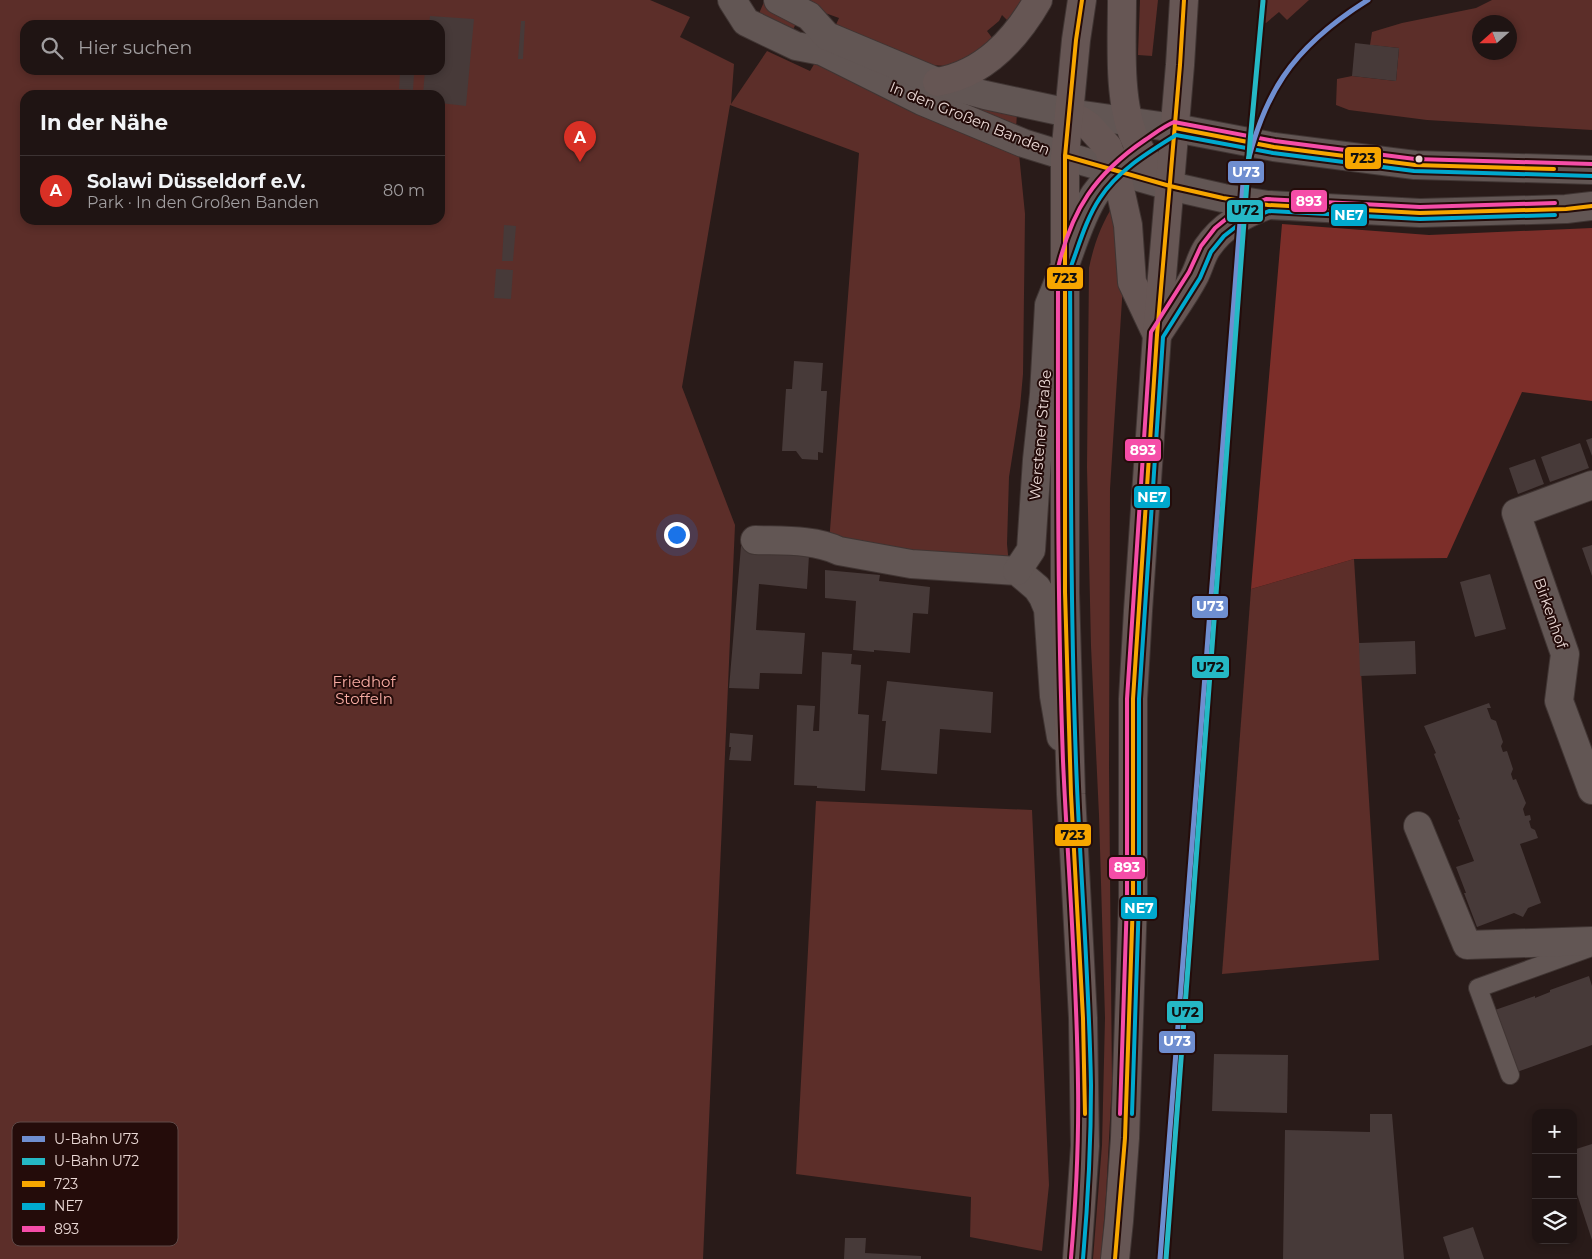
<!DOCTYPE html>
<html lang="de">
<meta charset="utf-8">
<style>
body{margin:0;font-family:Montserrat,sans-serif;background:#271d1c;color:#f1f3f6}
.controls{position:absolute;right:15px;bottom:15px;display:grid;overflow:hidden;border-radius:10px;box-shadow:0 2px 8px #0003}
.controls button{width:45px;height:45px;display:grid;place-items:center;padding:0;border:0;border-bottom:1px solid #3c3333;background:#1f1413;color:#f1f3f6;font:25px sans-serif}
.compass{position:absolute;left:1472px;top:15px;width:45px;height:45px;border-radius:50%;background:#1f1413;box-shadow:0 2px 8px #0003;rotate:249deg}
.you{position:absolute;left:676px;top:534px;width:18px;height:18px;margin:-12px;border:4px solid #fff;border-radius:50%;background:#1a73e8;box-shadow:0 0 0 8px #1a73e833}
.badge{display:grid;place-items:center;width:32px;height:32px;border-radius:50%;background:#d93025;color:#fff;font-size:16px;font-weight:700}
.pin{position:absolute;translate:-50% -41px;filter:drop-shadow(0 1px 2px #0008)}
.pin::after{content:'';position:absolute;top:26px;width:18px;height:15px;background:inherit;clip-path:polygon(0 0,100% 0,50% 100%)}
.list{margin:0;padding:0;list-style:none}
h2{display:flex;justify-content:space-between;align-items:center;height:65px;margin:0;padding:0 20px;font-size:21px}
h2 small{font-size:16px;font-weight:400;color:#a19ea0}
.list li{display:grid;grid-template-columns:32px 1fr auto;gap:15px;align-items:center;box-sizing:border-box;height:70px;padding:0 20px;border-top:1px solid #3c3333}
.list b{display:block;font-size:19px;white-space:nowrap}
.list p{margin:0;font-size:16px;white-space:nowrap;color:#a19ea0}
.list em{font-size:16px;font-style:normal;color:#a19ea0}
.icon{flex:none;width:28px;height:28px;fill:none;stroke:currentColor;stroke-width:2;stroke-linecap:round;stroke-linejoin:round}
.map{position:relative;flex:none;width:1592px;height:1259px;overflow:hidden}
.search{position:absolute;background:#1f1413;box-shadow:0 2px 8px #0003;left:20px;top:20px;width:425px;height:55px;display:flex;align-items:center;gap:12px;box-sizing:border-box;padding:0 18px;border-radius:15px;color:#a19ea0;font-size:19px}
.panel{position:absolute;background:#1f1413;box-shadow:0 2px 8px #0003;left:20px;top:90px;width:425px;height:135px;border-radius:15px}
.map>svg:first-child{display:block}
.green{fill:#5c2e29;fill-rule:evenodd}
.forest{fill:#7c2e29}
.building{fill:#473a39}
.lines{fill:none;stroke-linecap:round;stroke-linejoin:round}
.lane-casing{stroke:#403533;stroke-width:20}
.street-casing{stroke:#403533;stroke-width:30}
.secondary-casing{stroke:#403533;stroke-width:30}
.primary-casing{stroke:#403533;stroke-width:30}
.lane{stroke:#625654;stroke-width:18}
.street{stroke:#625654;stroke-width:28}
.secondary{stroke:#625654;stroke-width:28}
.primary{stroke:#665654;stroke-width:28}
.bus-1-casing{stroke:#240c0a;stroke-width:8}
.bus-2-casing{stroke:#240c0a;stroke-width:8}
.bus-3-casing{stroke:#240c0a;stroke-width:8}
.bus-1{stroke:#f7a600;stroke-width:4}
.bus-2{stroke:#00a9ce;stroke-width:4}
.bus-3{stroke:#f54da8;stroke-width:4}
.metro-1-casing{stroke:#240c0a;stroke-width:9}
.metro-2-casing{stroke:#240c0a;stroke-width:9}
.metro-1{stroke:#6f8ed0;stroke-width:5}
.metro-2{stroke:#25b8c5;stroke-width:5}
.bus-dot{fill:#ead8d5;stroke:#240c0a;stroke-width:2}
.labels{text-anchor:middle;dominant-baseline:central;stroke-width:4;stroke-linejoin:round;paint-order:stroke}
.street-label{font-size:15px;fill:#ead8d5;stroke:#240c0a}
.park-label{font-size:15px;fill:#f9ada4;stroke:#240c0a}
.key{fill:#240c0a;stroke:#5f4947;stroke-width:1}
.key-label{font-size:14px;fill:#ead8d5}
.line-badge{stroke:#240c0a;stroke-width:2}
.badge-label{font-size:14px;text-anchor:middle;font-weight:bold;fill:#fff}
.pale-badge-label{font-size:14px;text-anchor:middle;font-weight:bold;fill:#111}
</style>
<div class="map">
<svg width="1592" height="1259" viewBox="0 0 1592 1259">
<rect width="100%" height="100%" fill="#291b19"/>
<g class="green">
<path d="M0,0h650l40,17 -10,20 54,27 -3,40 36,-53 43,20 9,-15 200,98 6,60 -2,160 -3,33 -11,70 -2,67 2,21 -180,-22 30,-390 -129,-48 -48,282 53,138 -32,734h-703zM25,25h415v45h-415zM25,95h415v125h-415z"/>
<path d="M789,0h237l-16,23 -8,-8 -3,6 -12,10 9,12 -30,20 -20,3 -17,-1 -95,-36 5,-11z"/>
<path d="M1140,0h18l-6,56 -14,-1z"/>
<path d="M1263,0h46l-22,20 -8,-8 -13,11 -5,-2z"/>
<path d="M1492,0h100v130l-165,-10 -78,-10 -13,-5 1,-26 15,-3 44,5 3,-33 -29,-3 2,-13 30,-9 74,-15zM1480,22h30v30h-30z"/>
<path d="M764,2l34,17 -7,15 -34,-16z"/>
<path d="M858,57l159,56 -1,16z"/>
<path d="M1114,204l9,80 -13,205 -1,278 3,315 -6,113 -5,63v1h-8l9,-114 3,-127 -6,-203 -8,-169 -4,-179 2,-199c5,-24 12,-43 25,-64z"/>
<path d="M1354,559l25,401 -157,14 29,-385z"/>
<path d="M816,801l216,9 17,375 -7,66 -72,-14 1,-40 -175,-23z"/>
</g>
<path class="forest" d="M1282,224l147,11 163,-7v173l-70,-9 -75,166 -93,1 -103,30z"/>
<g class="building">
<path d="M430,16l44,3 -8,87 -26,-3v-8h-17l2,-25h15v-45h-11z"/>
<path d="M521,21h4l-2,38h-5z"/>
<path d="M1355,43l44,5 -3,33 -44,-5z"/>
<path d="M400,73l14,1 -1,16 -14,-1z"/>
<path d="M504,225l12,1 -3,35h-11z"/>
<path d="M496,269l17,1 -2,29 -17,-1z"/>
<path d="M794,361l29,2 -2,28h6l-4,62 -5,-1v8l-16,-1 -6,-8h-14l4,-62h6z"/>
<path d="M1592,438v18l-6,-16z"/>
<path d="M1580,443l9,25 -39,14 -9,-25z"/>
<path d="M1535,459l9,25 -26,10 -9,-26z"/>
<path d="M1592,545v31l-10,-28z"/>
<path d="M741,546l68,9 -2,34 -48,-5 -3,46 49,3 -3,41 -42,-1 -1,16 -30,-1z"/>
<path d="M825,570l55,5 -1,6 51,6 -2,27 -15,-1 -3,40 -36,-3v2l-21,-2 3,-49 -31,-3z"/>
<path d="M1490,574l16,55 -31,8 -15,-55z"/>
<path d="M1415,641l1,33 -56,2 -1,-33z"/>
<path d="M822,652l30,2 -1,10 10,1 -3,49 11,1 -4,76 -48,-3v-2l-23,-1 3,-80 18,1 -2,25h6z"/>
<path d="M887,681l106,11 -2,41 -51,-4 -3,45 -56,-4 5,-49h-4z"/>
<path d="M1489,703l2,5h-4l4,11 5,2 7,21 -2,4 2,6 4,-1 6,18 -2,5 2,6 3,-1 10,24 -3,6 2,7 5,-1 1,5 -2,1 2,7 4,2 3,8 -18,6 21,59 -13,5 -5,9 -9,-4 -37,14 -13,-34h2l-10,-26 18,-6 -16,-41 2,-1 -4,-9 -22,-56 2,-1 -12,-27z"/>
<path d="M730,733l23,2 -2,26 -22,-1 2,-13h-2z"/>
<path d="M1589,976l3,10v59l-75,27 -22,-62 40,-14v2l15,-6v-2z"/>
<path d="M1214,1054l74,1 -1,58 -75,-2z"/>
<path d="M1370,1114h22l12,145h-121l2,-129 85,2z"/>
<path d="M1592,1144v96l-19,-58v-32z"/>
<path d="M1473,1227l11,32h-34l-7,-22z"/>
<path d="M845,1238h21l-1,15 56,3v3h-77z"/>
</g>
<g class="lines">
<defs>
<path id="lane" d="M1510,1075l-32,-87 111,-40"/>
<g id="street">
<path d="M732,0l14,22 50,24 26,5 100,50 101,42 42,13"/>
<path d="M778,0l31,16 18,20 110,46 48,13 84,18"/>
<path d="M1592,485l-76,28 49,141 -6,47 33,89"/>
<path d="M755,540c27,1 59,-1 84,11l72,13 106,7 20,17 6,9 5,12 6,87 7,41"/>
<path d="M1017,571l14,-21 6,-90 7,-66 5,-89 15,-37"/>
<path d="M1418,826l49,119 125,-4"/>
</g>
<g id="secondary">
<path d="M1069,113l106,15 99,19 141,18 177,5"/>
<path d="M1065,156l105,30 53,12 45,7 152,8 146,-4 26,-3"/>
<path d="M1066,262c8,-22 16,-48 29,-68 9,-13 22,-24 34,-33"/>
</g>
<g id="primary">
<path d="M1122,0c0,40 -4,100 12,137 7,19 22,35 36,49"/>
<path d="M937,82c47,-8 78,-42 101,-82"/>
<path d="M1069,113l19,12 20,22 8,24 12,54 4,57 25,53"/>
<path d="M1159,332c12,-19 25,-36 35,-55 5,-9 7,-20 13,-29 15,-22 36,-34 61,-43"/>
<path d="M1077,1259l8,-113 -2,-128 -12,-224 -6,-202v-436l11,-116 6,-40"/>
<path d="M1115,1259l4,-38 6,-83 8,-239v-200l5,-88 19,-276 23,-270 4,-65"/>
</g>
</defs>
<use href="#lane" class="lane-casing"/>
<use href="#street" class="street-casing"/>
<use href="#secondary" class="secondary-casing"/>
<use href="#primary" class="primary-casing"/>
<use href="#lane" class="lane"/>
<use href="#street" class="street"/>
<use href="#secondary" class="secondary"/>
<use href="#primary" class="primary"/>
<defs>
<g id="bus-1">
<path d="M1082,0l-6,40 -11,116v436l6,202 12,224 2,96"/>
<path d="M1175,128l99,19 141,18 139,4"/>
<path d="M1065,156l105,30 53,12 45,7 152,8 146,-4 26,-3"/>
<path d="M1115,1259l10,-121 8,-239v-200l24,-364 23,-270 4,-65"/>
</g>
<g id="bus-2">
<path d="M1132,1114l7,-215v-200l24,-362 37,-59 11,-26 13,-16 18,-14 27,-11 151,8 135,-4"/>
<path d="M1083,1259c5,-58 8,-116 8,-174 -2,-108 -11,-215 -15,-323 -6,-164 -5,-329 -6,-493 9,-24 16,-50 30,-71 18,-28 49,-46 76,-63l97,18 141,18 178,5"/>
</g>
<g id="bus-3">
<path d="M1120,1114l7,-215v-200l24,-367 38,-60 12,-26 14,-18 21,-17 30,-12 154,8 135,-4"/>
<path d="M1071,1258c5,-58 8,-115 7,-174 -1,-108 -10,-215 -15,-323 -6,-164 -5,-329 -5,-493 14,-59 37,-94 87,-128 9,-6 19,-14 29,-18l101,19 140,18 177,5"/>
</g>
</defs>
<use href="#bus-1" class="bus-1-casing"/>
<use href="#bus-2" class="bus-2-casing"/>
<use href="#bus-3" class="bus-3-casing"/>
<use href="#bus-1" class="bus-1"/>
<use href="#bus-2" class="bus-2"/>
<use href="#bus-3" class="bus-3"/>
<defs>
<path id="metro-1" d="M1160,1259l83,-1076c18,-88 48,-135 125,-183"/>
<path id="metro-2" d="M1166,1259l84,-1117 13,-141"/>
</defs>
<use href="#metro-1" class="metro-1-casing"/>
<use href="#metro-2" class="metro-2-casing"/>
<use href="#metro-1" class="metro-1"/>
<use href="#metro-2" class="metro-2"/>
</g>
<circle class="bus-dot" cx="1419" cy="159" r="4.5"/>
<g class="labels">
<g class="street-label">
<text transform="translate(970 118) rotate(22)">In den Großen Banden</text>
<text transform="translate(1040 435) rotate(-85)">Werstener Straße</text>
<text transform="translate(1551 613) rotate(71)">Birkenhof</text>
</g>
<g class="park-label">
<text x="364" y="681">Friedhof<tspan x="364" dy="17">Stoffeln</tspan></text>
</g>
</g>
<rect x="12" y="1122" width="166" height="124" rx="8" class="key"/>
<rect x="22" y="1136" width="23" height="6" fill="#6f8ed0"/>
<rect x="22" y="1158" width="23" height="7" fill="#25b8c5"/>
<rect x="22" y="1181" width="23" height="6" fill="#f7a600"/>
<rect x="22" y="1203" width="23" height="7" fill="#00a9ce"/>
<rect x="22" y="1226" width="23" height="6" fill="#f54da8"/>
<g class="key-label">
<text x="54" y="1144">U-Bahn U73</text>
<text x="54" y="1166">U-Bahn U72</text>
<text x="54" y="1189">723</text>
<text x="54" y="1211">NE7</text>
<text x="54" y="1234">893</text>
</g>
<g class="line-badge">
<rect x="1344" y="146" width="38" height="24" rx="5" fill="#f7a600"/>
<rect x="1227" y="160" width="38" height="24" rx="5" fill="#6f8ed0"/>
<rect x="1290" y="189" width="38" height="24" rx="5" fill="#f54da8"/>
<rect x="1226" y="199" width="38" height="24" rx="5" fill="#25b8c5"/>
<rect x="1330" y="203" width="38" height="24" rx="5" fill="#00a9ce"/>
<rect x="1046" y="266" width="38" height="24" rx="5" fill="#f7a600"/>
<rect x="1124" y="438" width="38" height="24" rx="5" fill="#f54da8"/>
<rect x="1133" y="485" width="38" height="24" rx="5" fill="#00a9ce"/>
<rect x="1191" y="595" width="38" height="24" rx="5" fill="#6f8ed0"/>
<rect x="1191" y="655" width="39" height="24" rx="5" fill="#25b8c5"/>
<rect x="1054" y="823" width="38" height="24" rx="5" fill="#f7a600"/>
<rect x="1108" y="856" width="38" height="24" rx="5" fill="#f54da8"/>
<rect x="1120" y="896" width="38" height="24" rx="5" fill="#00a9ce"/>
<rect x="1166" y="1000" width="38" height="24" rx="5" fill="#25b8c5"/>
<rect x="1158" y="1030" width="38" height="24" rx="5" fill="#6f8ed0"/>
</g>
<g class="badge-label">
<text x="1246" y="177">U73</text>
<text x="1309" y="206">893</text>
<text x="1349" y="220">NE7</text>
<text x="1143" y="455">893</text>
<text x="1152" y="502">NE7</text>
<text x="1210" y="611">U73</text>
<text x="1127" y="872">893</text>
<text x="1139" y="913">NE7</text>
<text x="1177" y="1046">U73</text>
</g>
<g class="pale-badge-label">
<text x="1363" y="163">723</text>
<text x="1245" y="215">U72</text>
<text x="1065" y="283">723</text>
<text x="1210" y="672">U72</text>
<text x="1073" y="840">723</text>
<text x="1185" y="1017">U72</text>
</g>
</svg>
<div class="controls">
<button>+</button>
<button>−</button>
<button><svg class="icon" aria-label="layers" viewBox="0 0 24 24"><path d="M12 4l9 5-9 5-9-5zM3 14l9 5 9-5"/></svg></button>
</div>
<svg class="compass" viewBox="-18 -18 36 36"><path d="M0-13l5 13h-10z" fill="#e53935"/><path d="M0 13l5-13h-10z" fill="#a19ea0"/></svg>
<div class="you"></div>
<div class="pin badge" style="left:580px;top:162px">A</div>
<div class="search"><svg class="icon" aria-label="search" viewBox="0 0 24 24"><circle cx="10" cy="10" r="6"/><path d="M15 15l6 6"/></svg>Hier suchen</div>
<section class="panel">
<h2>In der Nähe<small></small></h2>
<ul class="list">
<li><span class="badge">A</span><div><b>Solawi Düsseldorf e.V.</b><p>Park · In den Großen Banden</p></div><em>80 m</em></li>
</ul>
</section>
</div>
